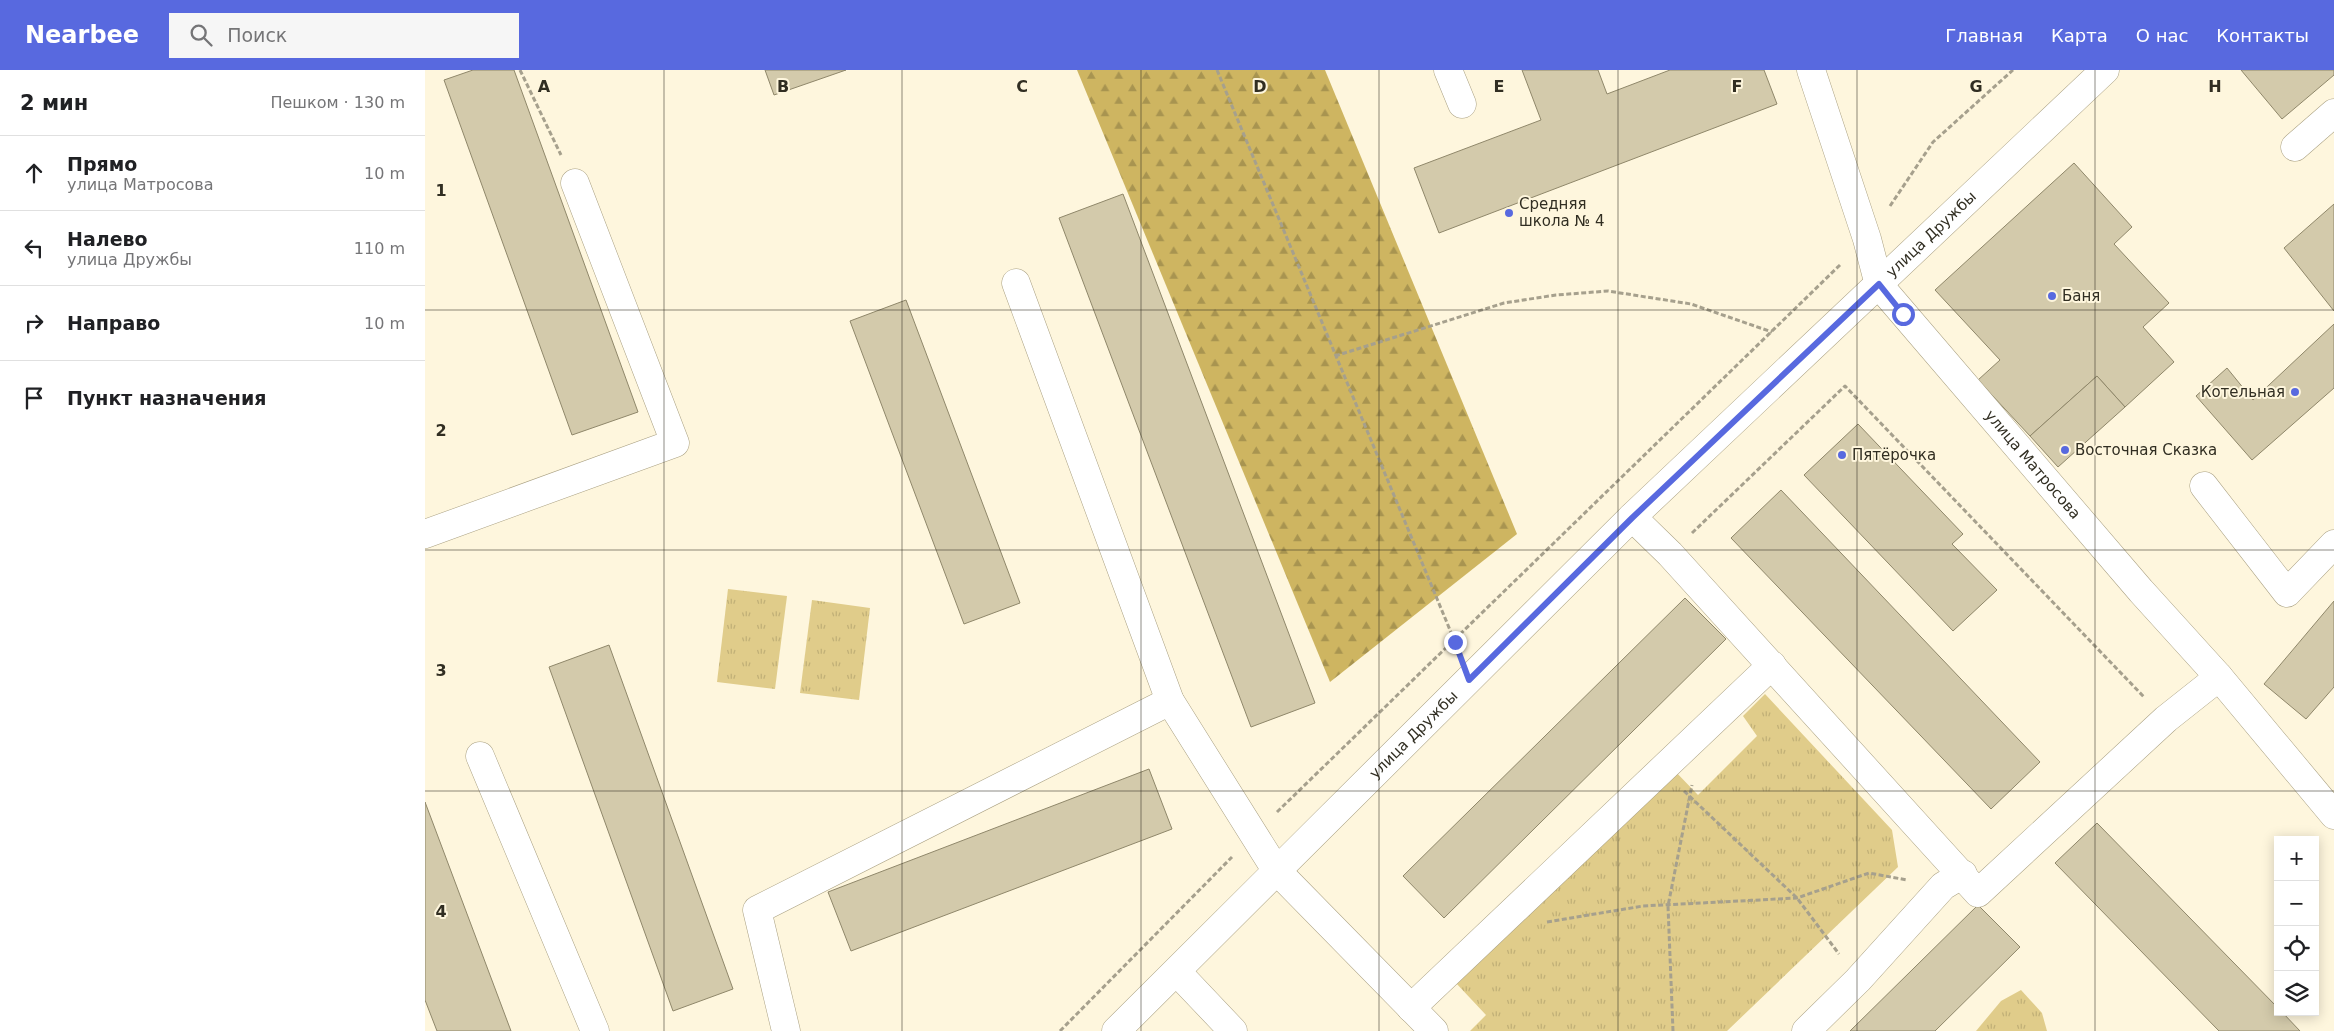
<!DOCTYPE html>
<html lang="ru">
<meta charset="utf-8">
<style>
body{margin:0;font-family:"DejaVu Sans",sans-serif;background:#f6f6f6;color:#202124}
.controls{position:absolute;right:15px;bottom:15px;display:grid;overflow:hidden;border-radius:0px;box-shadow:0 2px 12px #0003}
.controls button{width:45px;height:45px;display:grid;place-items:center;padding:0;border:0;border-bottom:1px solid #e0e0e0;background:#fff;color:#202124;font:25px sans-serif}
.stop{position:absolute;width:15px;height:15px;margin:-11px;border:4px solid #5869df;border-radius:50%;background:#fff}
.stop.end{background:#5869df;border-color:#fff;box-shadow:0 1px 5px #0008}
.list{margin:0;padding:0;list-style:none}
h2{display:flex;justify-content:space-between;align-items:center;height:65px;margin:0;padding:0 20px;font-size:21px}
h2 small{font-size:16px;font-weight:400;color:#757577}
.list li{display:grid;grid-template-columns:32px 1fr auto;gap:15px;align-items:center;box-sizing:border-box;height:75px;padding:0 20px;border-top:1px solid #e0e0e0}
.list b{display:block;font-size:19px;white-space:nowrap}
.list p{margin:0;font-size:16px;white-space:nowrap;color:#757577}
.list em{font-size:16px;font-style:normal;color:#757577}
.icon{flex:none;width:28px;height:28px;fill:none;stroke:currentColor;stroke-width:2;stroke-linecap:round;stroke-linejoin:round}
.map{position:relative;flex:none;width:1909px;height:961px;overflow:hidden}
header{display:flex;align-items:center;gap:30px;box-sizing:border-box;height:70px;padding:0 25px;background:#5869df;color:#fff}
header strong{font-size:24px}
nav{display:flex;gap:28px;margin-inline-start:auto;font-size:18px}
.search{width:350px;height:45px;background:#f6f6f6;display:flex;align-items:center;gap:12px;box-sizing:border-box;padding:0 18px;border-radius:0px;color:#757577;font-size:19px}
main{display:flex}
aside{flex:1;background:#fff}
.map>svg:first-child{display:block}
.grass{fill:url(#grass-tufts)}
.forest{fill:url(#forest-firs)}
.building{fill:#d3caab;stroke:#8f876a}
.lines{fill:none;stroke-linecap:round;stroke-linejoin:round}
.minor-casing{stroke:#aaa183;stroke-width:29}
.path{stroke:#a6a08d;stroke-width:3;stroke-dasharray:5 2.5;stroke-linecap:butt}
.minor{stroke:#fff;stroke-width:28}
.route{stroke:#5869df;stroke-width:6}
.grid{fill:none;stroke:#312e22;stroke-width:1;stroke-opacity:0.55}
.poi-dot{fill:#5869df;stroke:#fef6dd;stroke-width:2}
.labels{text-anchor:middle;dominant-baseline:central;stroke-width:4;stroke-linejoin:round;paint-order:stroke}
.poi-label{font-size:15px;fill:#312e22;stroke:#fef6dd;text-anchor:start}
.street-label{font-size:15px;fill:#312e22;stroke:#fef6dd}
.grid-label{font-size:16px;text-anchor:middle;font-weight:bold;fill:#312e22;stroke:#fef6dd;stroke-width:4;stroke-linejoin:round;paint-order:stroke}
</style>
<header>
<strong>Nearbee</strong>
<div class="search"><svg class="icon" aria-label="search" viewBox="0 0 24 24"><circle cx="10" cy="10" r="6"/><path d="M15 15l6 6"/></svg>Поиск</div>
<nav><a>Главная</a><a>Карта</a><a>О нас</a><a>Контакты</a></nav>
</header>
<main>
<aside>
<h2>2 мин<small>Пешком · 130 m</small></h2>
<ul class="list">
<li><svg class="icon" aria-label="ahead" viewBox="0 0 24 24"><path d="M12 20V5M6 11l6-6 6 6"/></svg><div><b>Прямо</b><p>улица Матросова</p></div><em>10 m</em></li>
<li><svg class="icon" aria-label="left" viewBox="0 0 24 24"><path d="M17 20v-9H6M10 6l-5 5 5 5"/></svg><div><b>Налево</b><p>улица Дружбы</p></div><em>110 m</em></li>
<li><svg class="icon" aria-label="right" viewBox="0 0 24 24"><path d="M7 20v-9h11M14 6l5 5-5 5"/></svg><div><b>Направо</b></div><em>10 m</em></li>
<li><svg class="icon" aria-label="arrive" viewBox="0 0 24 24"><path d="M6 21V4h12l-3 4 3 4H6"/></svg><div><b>Пункт назначения</b></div></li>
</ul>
</aside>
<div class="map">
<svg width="1909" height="961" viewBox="0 0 1909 961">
<defs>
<pattern id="grass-tufts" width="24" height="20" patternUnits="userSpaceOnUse" patternTransform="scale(1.25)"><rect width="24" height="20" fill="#e0cc8a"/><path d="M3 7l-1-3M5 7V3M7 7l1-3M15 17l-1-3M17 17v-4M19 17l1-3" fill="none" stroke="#c1b077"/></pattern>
<pattern id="forest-firs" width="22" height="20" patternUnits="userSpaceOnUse" patternTransform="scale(1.25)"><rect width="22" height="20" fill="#ceb561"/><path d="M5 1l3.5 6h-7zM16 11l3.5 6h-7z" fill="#a89450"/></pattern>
</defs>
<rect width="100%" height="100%" fill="#fef6dd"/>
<g class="grass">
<path d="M303,519l59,7 -12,93 -58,-7z"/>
<path d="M387,530l58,8 -11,92 -59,-7z"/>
<path d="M1340,624l127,136 6,37 -171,164h-257l16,-16 -31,-33 218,-213 25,26 59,-59 -14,-20z"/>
<path d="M1596,920l21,23 5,18h-71l25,-30z"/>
</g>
<path class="forest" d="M652,0h248l192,464 -187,148z"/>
<g class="building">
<path d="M48,0h41l124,342 -66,23 -128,-355z"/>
<path d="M340,0h81l-72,25z"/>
<path d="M1097,0h76l9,24 63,-24h94l13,34 -338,129 -25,-65 127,-48z"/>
<path d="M1816,0h93v5l-52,44z"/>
<path d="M1649,93l58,64 -18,17 55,59 -26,24 31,35 -49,45 -28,-31 -67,60 -52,-56 22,-20 -65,-70z"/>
<path d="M698,124l192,509 -64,24 -192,-509z"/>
<path d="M1909,134v107l-50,-63z"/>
<path d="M481,230l114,303 -56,21 -114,-303z"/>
<path d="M1909,254v64l-82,72 -56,-64 31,-28 26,32z"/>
<path d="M1672,306l28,31 -67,60 -28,-31z"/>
<path d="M1433,354l105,110 -11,10 45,46 -44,41 -149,-156z"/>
<path d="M1356,420l259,272 -49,47 -260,-271z"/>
<path d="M1260,528l41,41 -282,279 -41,-42z"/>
<path d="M1909,531v86l-28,32 -42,-35z"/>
<path d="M184,575l124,344 -60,22 -124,-344z"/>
<path d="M724,699l23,60 -321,122 -23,-59z"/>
<path d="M0,732l86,229h-74l-12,-31z"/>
<path d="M1672,753l181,185v4h4l18,19h-81l-164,-168z"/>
<path d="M1553,835l42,42 -85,84h-85z"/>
</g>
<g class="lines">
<defs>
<g id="minor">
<path d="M1023,0l14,34"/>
<path id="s1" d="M1386,0l56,169 12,46 262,306 78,86 115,138"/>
<path d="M1870,77l39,-34"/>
<path d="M591,213l154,418 106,169 158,161"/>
<path d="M1779,416l83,107 47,-49"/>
<path d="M1207,447l38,37 308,339 188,-174 53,-42"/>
<path d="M0,464l250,-91 -100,-260"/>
<path d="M55,686l115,275"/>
<path d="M752,902l56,59"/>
<path d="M986,938l361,-343"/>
<path d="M361,961l-29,-121 413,-209"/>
<path id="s2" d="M691,961l516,-514 473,-447"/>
<path d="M1381,961l52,-51 85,-94 20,-12"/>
</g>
</defs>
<use href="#minor" class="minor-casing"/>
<g class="path">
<path d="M95,0l41,85"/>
<path d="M792,0l238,572"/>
<path d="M1465,136l43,-64 80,-72"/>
<path d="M910,286l169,-53 52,-8 52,-4 83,13 81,28"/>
<path d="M1267,463l153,-147 299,311"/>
<path d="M1259,721l113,107 42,56"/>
<path d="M852,742l564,-548"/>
<path d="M1122,852l96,-16 154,-8 72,-25 38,7"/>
<path d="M635,961l172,-174"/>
<path d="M1248,961l-5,-125 24,-121"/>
</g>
<use href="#minor" class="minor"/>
</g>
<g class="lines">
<path class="route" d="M1030,572l14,38 163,-162 247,-234 24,30"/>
</g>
<path class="grid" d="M239,0v961M477,0v961M716,0v961M954,0v961M1193,0v961M1432,0v961M1670,0v961M0,240h1909M0,480h1909M0,721h1909"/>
<g class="poi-dot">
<circle cx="1084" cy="143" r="5"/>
<circle cx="1627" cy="226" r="5"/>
<circle cx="1870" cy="322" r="5"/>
<circle cx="1640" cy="380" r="5"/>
<circle cx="1417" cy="385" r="5"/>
</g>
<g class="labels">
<g class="poi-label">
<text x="1094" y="134">Средняя<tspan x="1094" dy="17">школа № 4</tspan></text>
<text x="1637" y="226">Баня</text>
<text x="1860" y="322" text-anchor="end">Котельная</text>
<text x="1650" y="380">Восточная Сказка</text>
<text x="1427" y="385">Пятёрочка</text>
</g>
<g class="street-label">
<text stroke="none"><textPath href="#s2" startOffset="1140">улица Дружбы</textPath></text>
<text stroke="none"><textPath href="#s1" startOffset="462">улица Матросова</textPath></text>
<text stroke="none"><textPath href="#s2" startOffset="420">улица Дружбы</textPath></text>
</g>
</g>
<g class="grid-label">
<text x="119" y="22">A</text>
<text x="358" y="22">B</text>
<text x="597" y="22">C</text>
<text x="835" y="22">D</text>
<text x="1074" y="22">E</text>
<text x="1312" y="22">F</text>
<text x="1551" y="22">G</text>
<text x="1790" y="22">H</text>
<text x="16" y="126">1</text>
<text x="16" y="366">2</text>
<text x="16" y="606">3</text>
<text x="16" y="847">4</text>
</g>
</svg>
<div class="controls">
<button>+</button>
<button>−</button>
<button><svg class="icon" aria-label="locate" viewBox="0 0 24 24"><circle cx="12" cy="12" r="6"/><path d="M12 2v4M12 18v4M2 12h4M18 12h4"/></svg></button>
<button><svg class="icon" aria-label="layers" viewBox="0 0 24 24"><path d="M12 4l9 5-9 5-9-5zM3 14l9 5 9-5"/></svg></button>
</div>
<div class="stop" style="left:1478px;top:244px"></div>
<div class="stop end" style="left:1030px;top:572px"></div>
</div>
</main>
